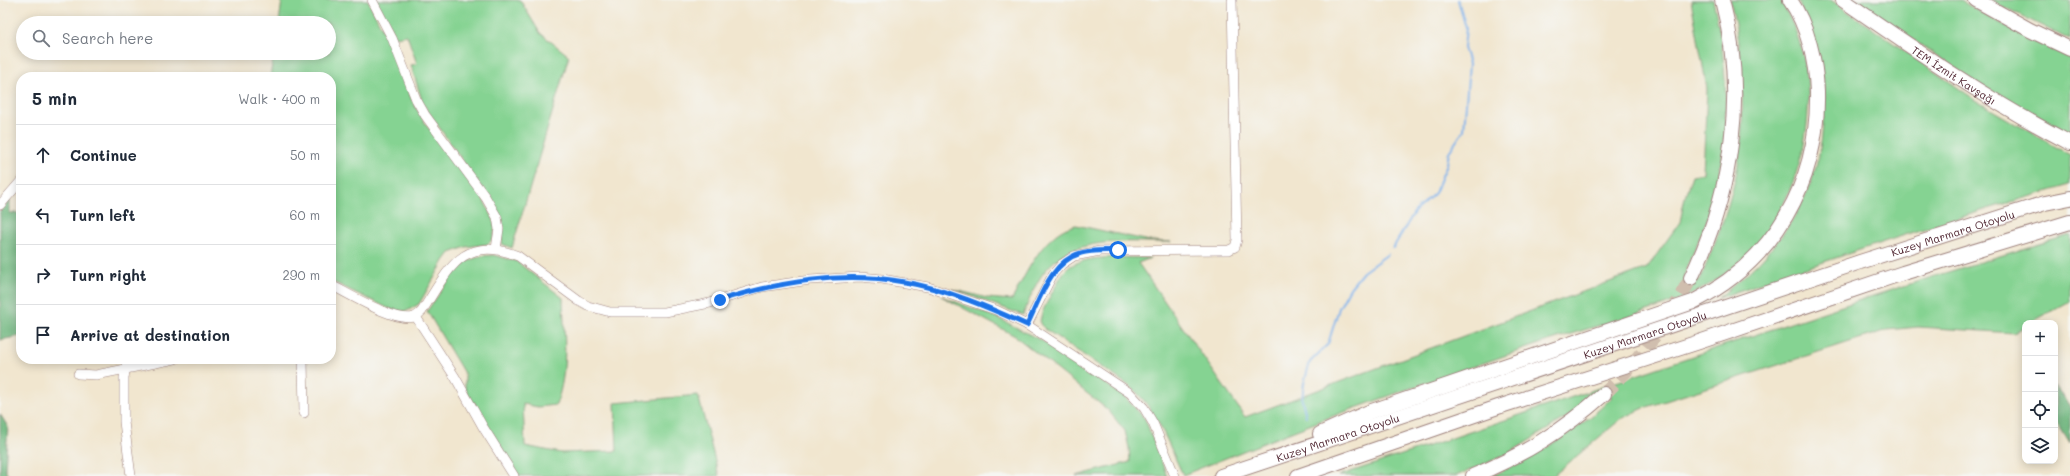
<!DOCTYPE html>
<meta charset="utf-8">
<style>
body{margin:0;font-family:Mali,sans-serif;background:#f6f6f7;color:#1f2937}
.controls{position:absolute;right:12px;bottom:12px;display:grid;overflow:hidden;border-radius:8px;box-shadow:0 2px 10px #0003}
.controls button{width:36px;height:36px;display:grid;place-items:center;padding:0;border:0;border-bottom:1px solid #e0e1e3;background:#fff;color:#1f2937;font:20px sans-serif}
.stop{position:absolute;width:12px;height:12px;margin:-9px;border:3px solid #1a73e8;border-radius:50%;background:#fff}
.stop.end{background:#1a73e8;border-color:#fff;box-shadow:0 1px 4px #0008}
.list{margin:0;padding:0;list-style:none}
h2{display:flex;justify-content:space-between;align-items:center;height:52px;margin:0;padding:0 16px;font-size:17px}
h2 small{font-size:13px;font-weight:400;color:#747a83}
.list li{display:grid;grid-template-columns:26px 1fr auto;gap:12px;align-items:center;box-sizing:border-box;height:60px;padding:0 16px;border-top:1px solid #e0e1e3}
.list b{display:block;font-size:15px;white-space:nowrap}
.list em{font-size:13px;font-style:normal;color:#747a83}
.icon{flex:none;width:22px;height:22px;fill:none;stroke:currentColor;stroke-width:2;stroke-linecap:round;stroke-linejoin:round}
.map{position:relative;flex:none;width:2070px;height:476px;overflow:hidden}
.search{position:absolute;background:#fff;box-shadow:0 2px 10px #0003;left:16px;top:16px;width:320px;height:44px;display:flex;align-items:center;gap:10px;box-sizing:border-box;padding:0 14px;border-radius:22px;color:#747a83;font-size:15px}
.panel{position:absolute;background:#fff;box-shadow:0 2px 10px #0003;left:16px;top:72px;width:320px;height:292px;border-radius:16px}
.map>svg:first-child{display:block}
.green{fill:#85d392;stroke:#68795e}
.forest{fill:#6cb57c;stroke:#5b6a54}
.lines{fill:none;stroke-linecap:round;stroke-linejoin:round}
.stream{stroke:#7fb3ec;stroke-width:2}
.highway-tunnel{stroke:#d0beae;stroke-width:14;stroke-dasharray:14 7;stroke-linecap:butt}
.minor-casing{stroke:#9e827d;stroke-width:10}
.highway-casing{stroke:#9e827d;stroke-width:16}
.minor{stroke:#fff;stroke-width:9}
.highway{stroke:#fff;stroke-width:14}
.route{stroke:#1a73e8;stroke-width:5}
.labels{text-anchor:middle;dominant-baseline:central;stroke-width:3;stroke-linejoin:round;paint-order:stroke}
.street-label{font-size:11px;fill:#4a1f2b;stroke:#f6f6f2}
</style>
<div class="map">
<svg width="2070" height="476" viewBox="0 0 2070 476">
<rect width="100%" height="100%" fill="#f6f6f2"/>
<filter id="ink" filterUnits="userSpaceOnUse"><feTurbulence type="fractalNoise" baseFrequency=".025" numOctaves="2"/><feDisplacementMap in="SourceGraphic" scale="8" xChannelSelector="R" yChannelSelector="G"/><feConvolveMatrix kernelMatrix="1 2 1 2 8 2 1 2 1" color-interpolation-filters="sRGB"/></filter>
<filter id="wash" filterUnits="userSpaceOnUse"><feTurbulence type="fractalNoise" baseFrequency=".012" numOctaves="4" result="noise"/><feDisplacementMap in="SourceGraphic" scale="16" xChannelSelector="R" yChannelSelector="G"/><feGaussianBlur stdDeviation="0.9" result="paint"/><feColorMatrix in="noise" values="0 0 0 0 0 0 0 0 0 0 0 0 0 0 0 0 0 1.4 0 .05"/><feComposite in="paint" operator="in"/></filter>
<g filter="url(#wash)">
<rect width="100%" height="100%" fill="#f1e6cf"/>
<g class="green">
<path d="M282,0h86l27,55 18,48 14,23 56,73 10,19 2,11 -2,10 -5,5 -22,3 -16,6 -6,8 -25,43 -12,7h-13l-63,-30v-204h-61l4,-24h55v-30h-50z"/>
<path d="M375,0h145l20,33 29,23 -57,192 -10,-4v-24l-4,-8 -75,-108 -12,-39 6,-1 -10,-29 -12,2z"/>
<path d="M1691,0h22c17,70 18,145 -4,214 -7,22 -19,43 -26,65l17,1c16,-40 33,-80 39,-122 7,-52 3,-108 -9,-158h50c45,72 33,162 -12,231 -14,20 -35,38 -55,51 -24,16 -51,24 -78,33 -31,9 -62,18 -93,28 -61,21 -121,41 -181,63 -60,21 -119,46 -178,69 -15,-31 -26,-65 -52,-88l-86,-58 -5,-5c0,-11 7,-21 12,-31 5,-8 9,-20 17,-26 18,-13 60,-9 82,-9l-13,5 107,154 402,-149 33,-46 5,-25 7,-22 11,-2 4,-84z"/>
<path d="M1798,0h33l149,103 90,52v30c-119,33 -235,73 -352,113 59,-46 100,-97 105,-174 1,-17 2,-35 -1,-52 -6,-24 -17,-48 -24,-72z"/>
<path d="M1854,0h107l29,18 80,39v80l-84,-48z"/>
<path d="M1990,0h80v40z"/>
<path d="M1076,225l74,16 21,1c-42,1 -97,-8 -126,29 -10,12 -16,30 -22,44l-71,-26 35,9 25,2c13,-25 32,-69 64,-75z"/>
<path d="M2070,235v66l-40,22h-5v3l-11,7 -96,-6 -31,3 -243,78 -23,11 -68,57h-61c41,-19 89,-46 120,-79l-8,-3 -98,61 -50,21h-118c244,-80 485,-169 732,-241z"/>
<path d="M493,255l23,6 47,37c1,37 6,72 -7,107l-18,2 -15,-3 2,42 36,7 56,-2 -2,-48 83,-8 21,81h-200l-54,-87v-14l-38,-64 33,-47 21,-8z"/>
<path d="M941,296l59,23 44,23 81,55 20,22 22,57h-91l54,-14 -1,-14 -4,-17 -17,-21 -93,-74z"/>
</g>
<g class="forest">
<path d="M10,200v13h11v123l-21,4v-129z"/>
<path d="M2055,387l15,19v38l-15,-25z"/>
<path d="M0,414l8,13 -3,42 3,7h-8z"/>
</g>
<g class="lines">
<g class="stream">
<path d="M1393,248l22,-37 20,-18 12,-29 2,-12 15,-22 5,-66 -5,-17 2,-19 -8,-28"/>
<path d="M1306,416l-4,-16 2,-17 6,-21 18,-18 11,-36 11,-20 13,-16 25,-18"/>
</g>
</g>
</g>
<g filter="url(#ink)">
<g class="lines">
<path class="highway-tunnel" d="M1604,394c36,-35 63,-72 87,-116"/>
<defs>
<g id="minor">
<path d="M372,0l20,38 24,61 9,16 61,83 11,19 2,12 -3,20"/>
<path d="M0,205l21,-24"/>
<path d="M331,285c18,9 65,38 83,32 3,-1 6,-4 8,-6 26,-40 40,-78 96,-55l61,45 9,5 22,6h55l45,-9 52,-16 48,-7 50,-3 22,2 46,8 68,23 31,15 103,68 14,15 9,15 22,53"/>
<path d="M416,317l39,60 28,50 31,49"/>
<path d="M1027,325l26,-51 9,-10 12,-8 26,-5 129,-1 6,-3 2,-7 -5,-240"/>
<path d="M127,359l-3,19v44l7,54"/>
<path d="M303,359l1,54"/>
<path d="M78,374l18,1 79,-16"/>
</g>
<g id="highway">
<path id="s1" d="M1843,0c75,52 146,101 227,143"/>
<path d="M1976,0l54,30 40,19"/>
<path d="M1691,278c41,-85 56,-185 31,-278"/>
<path d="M1320,434l49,-22 324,-110c81,-41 126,-119 124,-210 -1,-30 -9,-66 -27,-92"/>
<path id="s2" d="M1221,476l639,-214 185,-59 25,-5"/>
<path d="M1298,476l200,-69 201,-65 204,-69 167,-51"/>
<path d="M1473,476c52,-22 88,-44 131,-82"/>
</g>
</defs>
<use href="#minor" class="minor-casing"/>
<use href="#highway" class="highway-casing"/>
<use href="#minor" class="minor"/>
<use href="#highway" class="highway"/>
</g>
</g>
<g class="lines" filter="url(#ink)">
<path class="route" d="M720,300c60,-18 121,-29 184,-18 42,7 84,25 123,43 13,-26 23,-63 54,-72 12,-3 25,-2 37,-3"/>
</g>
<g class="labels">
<g class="street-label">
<text stroke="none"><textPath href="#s1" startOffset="134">TEM İzmit Kavşağı</textPath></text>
<text stroke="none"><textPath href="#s2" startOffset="771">Kuzey Marmara Otoyolu</textPath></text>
<text stroke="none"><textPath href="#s2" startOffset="447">Kuzey Marmara Otoyolu</textPath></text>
<text stroke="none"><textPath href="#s2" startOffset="123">Kuzey Marmara Otoyolu</textPath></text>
</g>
</g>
</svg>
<div class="controls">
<button>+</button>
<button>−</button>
<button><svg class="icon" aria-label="locate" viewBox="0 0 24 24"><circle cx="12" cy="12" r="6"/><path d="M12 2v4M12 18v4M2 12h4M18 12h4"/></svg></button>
<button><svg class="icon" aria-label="layers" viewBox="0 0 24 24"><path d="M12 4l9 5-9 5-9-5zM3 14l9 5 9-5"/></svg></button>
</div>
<div class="stop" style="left:1118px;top:250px"></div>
<div class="stop end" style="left:720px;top:300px"></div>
<div class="search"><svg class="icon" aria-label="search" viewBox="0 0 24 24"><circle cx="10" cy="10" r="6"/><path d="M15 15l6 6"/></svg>Search here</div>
<section class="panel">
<h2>5 min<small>Walk · 400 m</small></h2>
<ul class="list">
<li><svg class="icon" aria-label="ahead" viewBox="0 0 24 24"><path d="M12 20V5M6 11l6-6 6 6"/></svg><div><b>Continue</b></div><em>50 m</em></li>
<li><svg class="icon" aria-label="left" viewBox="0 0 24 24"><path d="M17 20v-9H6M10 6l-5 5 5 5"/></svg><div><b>Turn left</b></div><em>60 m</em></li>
<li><svg class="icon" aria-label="right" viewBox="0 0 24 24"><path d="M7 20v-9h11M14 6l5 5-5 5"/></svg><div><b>Turn right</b></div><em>290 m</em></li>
<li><svg class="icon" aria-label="arrive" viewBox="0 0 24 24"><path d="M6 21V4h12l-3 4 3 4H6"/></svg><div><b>Arrive at destination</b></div></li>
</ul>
</section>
</div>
